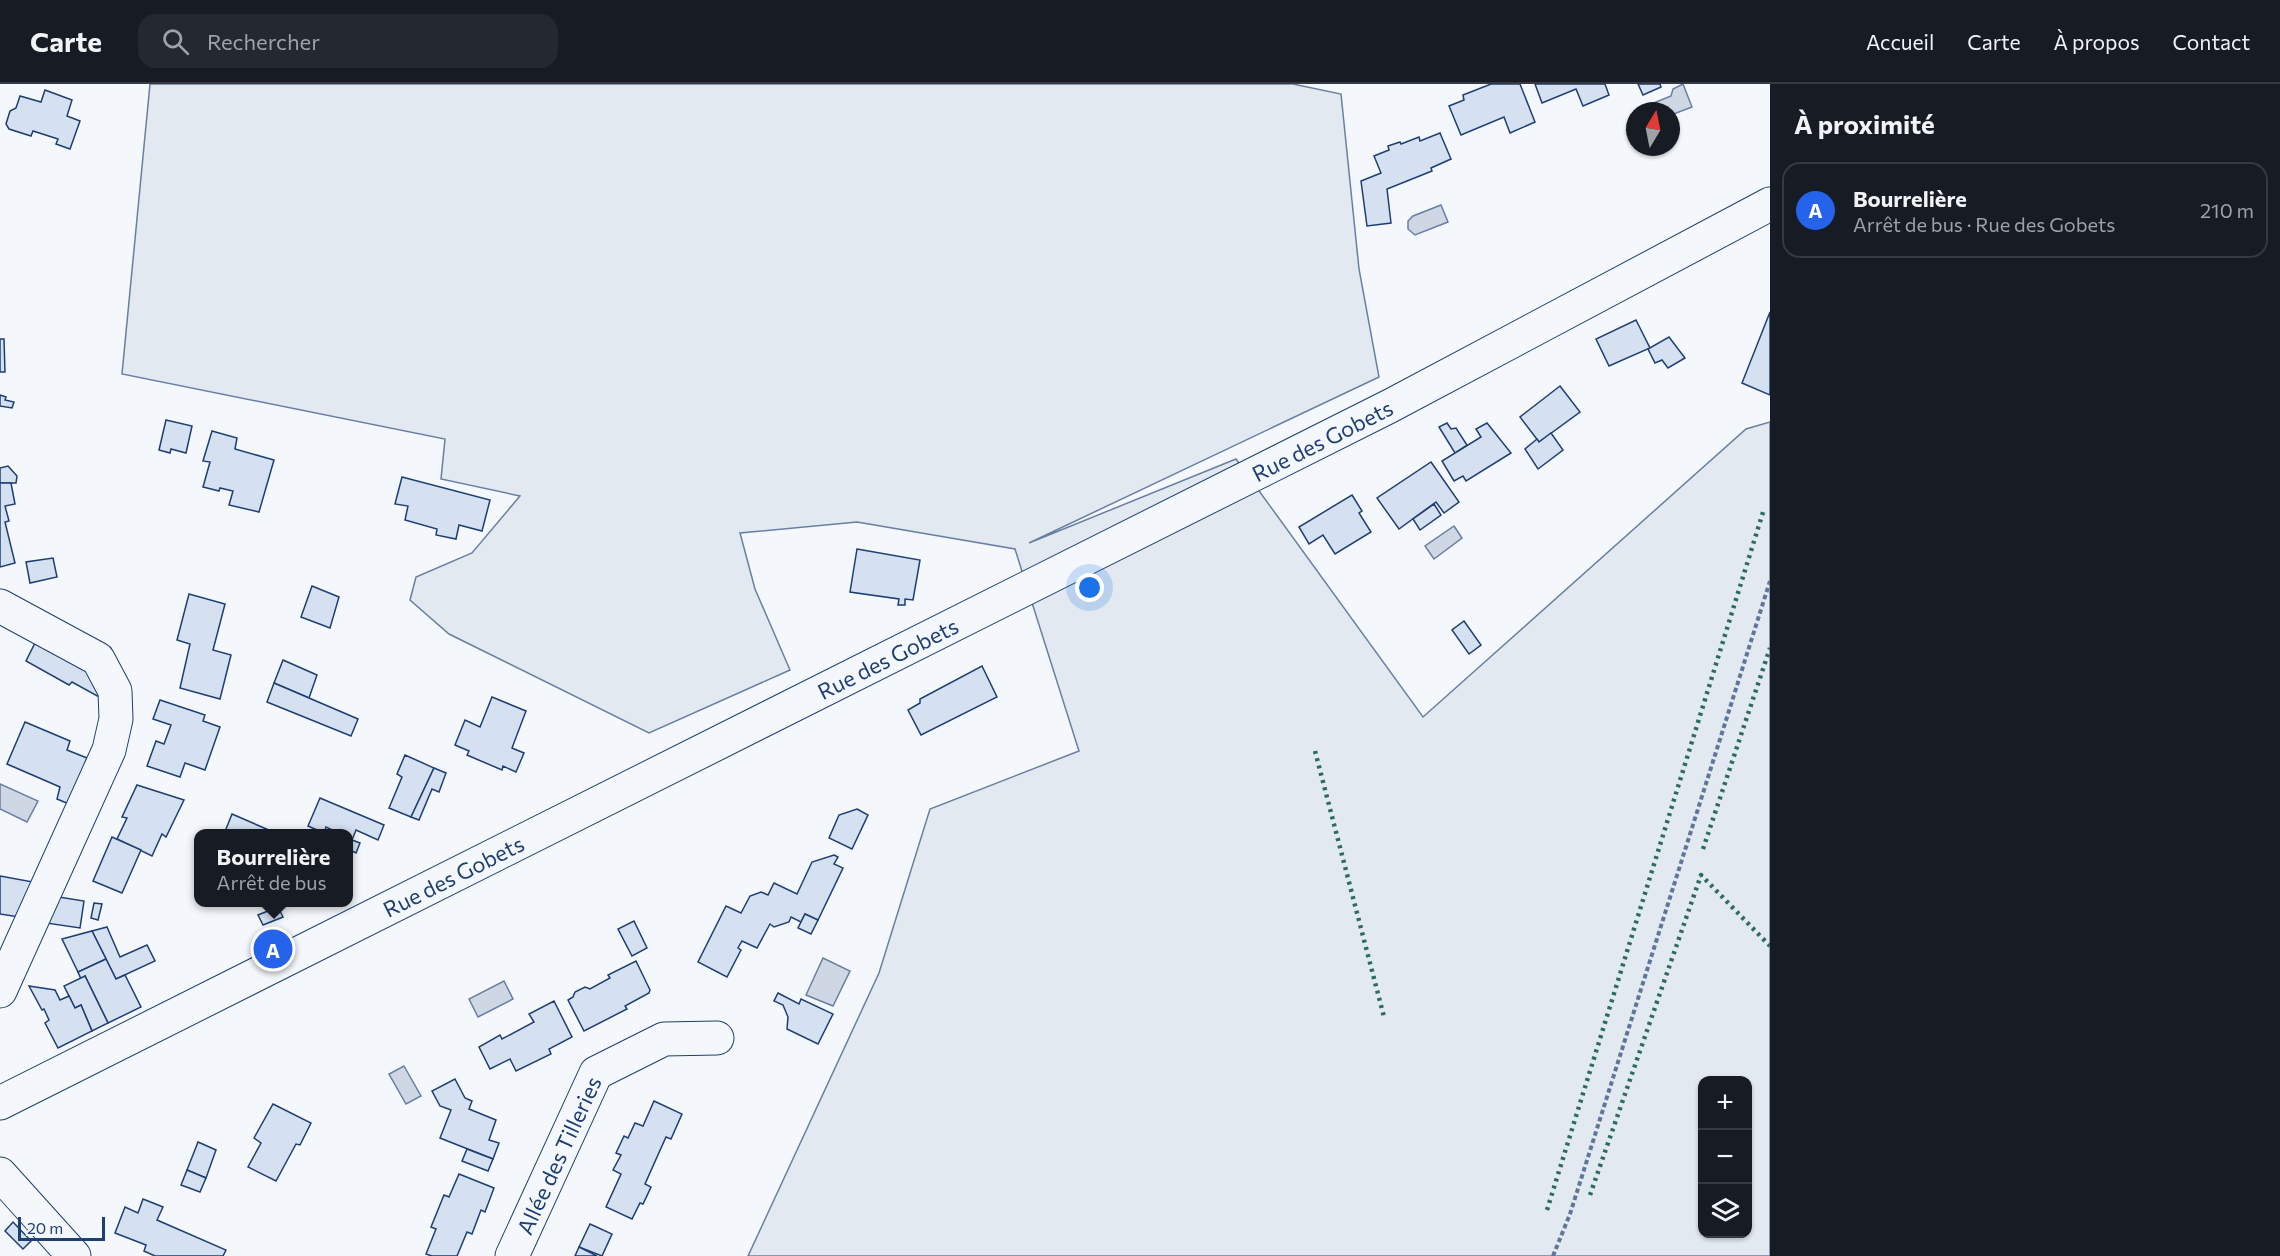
<!DOCTYPE html>
<html lang="fr">
<meta charset="utf-8">
<style>
body{margin:0;font-family:Commissioner,sans-serif;background:#242831;color:#f1f3f6}
.controls{position:absolute;right:18px;bottom:18px;display:grid;overflow:hidden;border-radius:12px;box-shadow:0 2px 4px #0004}
.controls button{width:54px;height:54px;display:grid;place-items:center;padding:0;border:0;border-bottom:2px solid #363941;background:#171b24;color:#f1f3f6;font:30px sans-serif}
.compass{position:absolute;left:1626px;top:18px;width:54px;height:54px;border-radius:50%;background:#171b24;box-shadow:0 2px 4px #0004;rotate:10deg}
.scale{position:absolute;left:18px;bottom:15px;width:87px;box-sizing:border-box;padding-left:6px;border:3px solid #1d3f73;border-top:0;font-size:16px;line-height:21px;white-space:nowrap;color:#1d3f73;-webkit-text-stroke:4px #f4f7fb;paint-order:stroke}
.you{position:absolute;left:1090px;top:504px;width:21px;height:21px;margin:-15px;border:4px solid #fff;border-radius:50%;background:#1a73e8;box-shadow:0 0 0 9px #1a73e833}
.badge{display:grid;place-items:center;width:39px;height:39px;border-radius:50%;background:#2563eb;color:#fff;font-size:20px;font-weight:700}
.pin{position:absolute;translate:-50% -50%;border:3px solid #fff;box-shadow:0 2px 6px #0006}
.popup{position:absolute;left:194px;top:745px;width:159px;height:78px;box-sizing:border-box;display:grid;place-content:center;border-radius:12px;background:#171b24;filter:drop-shadow(0 2px 4px #0005);font-size:20px;white-space:nowrap;color:#9ea1a6}
.popup b{font-size:22px;color:#f1f3f6}
.popup::after{content:'';position:absolute;left:50%;top:100%;margin-left:-12px;border:12px solid transparent;border-top-color:#171b24}
.list{margin:0;padding:0;list-style:none}
h2{display:flex;justify-content:space-between;align-items:center;height:78px;margin:0;padding:0 24px;font-size:26px}
h2 small{font-size:20px;font-weight:400;color:#9ea1a6}
.list li{display:grid;grid-template-columns:39px 1fr auto;gap:18px;align-items:center;box-sizing:border-box;height:96px;margin:0 12px 12px;padding:0 12px;border:2px solid #363941;border-radius:18px}
.list b{display:block;font-size:22px;white-space:nowrap}
.list p{margin:0;font-size:20px;white-space:nowrap;color:#9ea1a6}
.list em{font-size:20px;font-style:normal;color:#9ea1a6}
.icon{flex:none;width:33px;height:33px;fill:none;stroke:currentColor;stroke-width:2;stroke-linecap:round;stroke-linejoin:round}
.map{position:relative;flex:none;width:1770px;height:1172px;overflow:hidden}
header{display:flex;align-items:center;gap:36px;box-sizing:border-box;height:84px;padding:0 30px;background:#171b24;border-bottom:2px solid #363941}
header strong{font-size:28px}
nav{display:flex;gap:33px;margin-inline-start:auto;font-size:21px}
.search{width:420px;height:54px;background:#242831;display:flex;align-items:center;gap:15px;box-sizing:border-box;padding:0 21px;border-radius:18px;color:#9ea1a6;font-size:22px}
main{display:flex}
aside{flex:1;background:#171b24}
.map>svg:first-child{display:block}
.green{fill:#e3e9f0;stroke:#687fa3;stroke-width:1.5;fill-rule:evenodd}
.water{fill:#cfd7e4;stroke:#687fa3;stroke-width:1.5}
.building{fill:#d5e0f0;stroke:#1d3f73;stroke-width:1.5}
.lines{fill:none;stroke-linecap:round;stroke-linejoin:round}
.minor-casing{stroke:#1d3f73;stroke-width:35}
.major-casing{stroke:#1d3f73;stroke-width:35}
.path{stroke:#5e769c;stroke-width:4;stroke-dasharray:4.5 3;stroke-linecap:butt}
.minor{stroke:#f4f7fb;stroke-width:33}
.major{stroke:#f4f7fb;stroke-width:33}
.hedge{stroke:#2c6c60;stroke-width:4.5;stroke-dasharray:3 4.5;stroke-linecap:butt}
.labels{text-anchor:middle;dominant-baseline:central;stroke-width:4.5;stroke-linejoin:round;paint-order:stroke}
.street-label{font-size:22px;fill:#1d3f73;stroke:#f4f7fb}
</style>
<header>
<strong>Carte</strong>
<div class="search"><svg class="icon" aria-label="search" viewBox="0 0 24 24"><circle cx="10" cy="10" r="6"/><path d="M15 15l6 6"/></svg>Rechercher</div>
<nav><a>Accueil</a><a>Carte</a><a>À propos</a><a>Contact</a></nav>
</header>
<main>
<div class="map">
<svg width="1770" height="1172" viewBox="0 0 1770 1172">
<rect width="100%" height="100%" fill="#f4f7fb"/>
<path class="green" d="M150,0h1143l48,10 18,175 20,108 -350,166 207,-84 187,258 323,-288 24,-7v834h-1022l131,-283 51,-164 149,-58 -64,-202 -158,-27 -117,11 15,56 35,81 -141,63 -200,-99 -39,-34 6,-23 56,-24 48,-57 -79,-17 4,-40 -323,-65zM1702,996h46v154h-46z"/>
<g class="water">
<path d="M1683,0l9,23 -21,8v-4h-19l-3,-6 22,-9 2,-7z"/>
<path d="M1441,121l7,17 -33,13 -7,-6v-8l5,-5z"/>
<path d="M1454,442l8,12 -28,21 -9,-13z"/>
<path d="M0,700l38,17 -11,21 -27,-13z"/>
<path d="M823,874l27,13 -17,35 -27,-11z"/>
<path d="M504,897l9,18 -35,18 -9,-18z"/>
<path d="M404,982l17,30 -15,8 -17,-30z"/>
</g>
<g class="building">
<path d="M1491,0h29l15,38 -25,11 -6,-16 -43,18 -12,-29 15,-6 -1,-5z"/>
<path d="M1535,0h70l4,11 -26,11 -7,-17 -34,14z"/>
<path d="M1638,0h22l1,3 -18,8z"/>
<path d="M45,6l27,10 -5,16 13,5 -10,28 -14,-5 2,-5 -25,-8 -2,5 -22,-7 -3,-5 4,-13 6,-3 4,-12 21,6z"/>
<path d="M1440,49l11,26 -20,9 1,3 -45,18 4,34 -24,3 -6,-45 20,-8 -7,-17 15,-6 -1,-4 12,-4 1,2 18,-7 1,4z"/>
<path d="M1770,228v83l-28,-12z"/>
<path d="M1636,236l14,28 -41,18 -13,-27z"/>
<path d="M1669,253l16,21 -17,10 -6,-8 -7,3 -7,-14z"/>
<path d="M0,255h4l1,33h-5z"/>
<path d="M1560,302l20,26 -41,30 -19,-25z"/>
<path d="M0,311l6,2 -1,3 9,2 -2,6 -12,-2z"/>
<path d="M166,336l26,6 -6,27 -15,-4 -1,4 -11,-3z"/>
<path d="M1447,339l4,6 5,-1 11,17 -12,8 -16,-26z"/>
<path d="M1487,339l24,30 -45,28 -3,-5 -9,5 -12,-20 39,-24 -5,-8z"/>
<path d="M212,347l25,7 -2,11 39,11 -15,52 -30,-7 4,-14 -13,-3 -1,3 -16,-4 7,-25 -7,-1z"/>
<path d="M1551,349l12,17 -25,19 -13,-20 12,-10 2,3z"/>
<path d="M1431,378l28,40 -15,11 -8,-11 -37,27 -22,-31z"/>
<path d="M8,382l9,10 -1,7h-16v-15z"/>
<path d="M402,393l88,23 -8,31 -23,-6 -3,14 -20,-4 1,-6 -32,-9 3,-14 -13,-2z"/>
<path d="M0,399h11l4,21 -10,2 4,15 -4,1 10,41 -15,4z"/>
<path d="M1352,411l10,16 -3,2 12,19 -36,22 -12,-19 -14,9 -10,-17z"/>
<path d="M1434,420l7,11 -21,15 -7,-11z"/>
<path d="M857,465l63,11 -7,40 -8,-1v6h-7l1,-6 -49,-7z"/>
<path d="M53,474l4,19 -27,6 -4,-21z"/>
<path d="M312,502l27,11 -9,31 -29,-11z"/>
<path d="M189,510l36,10 -12,46 18,5 -11,44 -40,-11 10,-44 -13,-4z"/>
<path d="M1464,537l17,24 -12,9 -17,-24z"/>
<path d="M36,557l60,32 3,24 -27,-15 -3,3 -43,-24z"/>
<path d="M283,576l34,15 -8,23 -35,-15z"/>
<path d="M982,582l15,31 -76,38 -13,-25 12,-7v-4z"/>
<path d="M274,599l84,36 -7,17 -84,-34z"/>
<path d="M492,613l34,14 -14,37 12,5 -8,19 -13,-6 -1,4 -35,-15 2,-4 -14,-6 10,-25 15,7z"/>
<path d="M160,616l45,15 -2,6 17,6 -15,43 -20,-7 -5,14 -33,-11 9,-25 8,3 7,-19 -18,-6z"/>
<path d="M25,638l45,19 -3,9 20,8 -18,46 -12,-5 3,-12 -53,-23z"/>
<path d="M405,671l29,13 -23,49 -22,-9 13,-31 -5,-3z"/>
<path d="M434,684l12,5 -7,19 -7,-3 -13,31 -8,-3z"/>
<path d="M137,701l47,15 -18,37 -4,-3 -10,22 -35,-17 10,-21 -5,-1z"/>
<path d="M320,714l64,27 -6,15 -22,-10 -4,10 8,3 -4,10 -8,-4v-15h-12l1,-2 -11,-5 -2,6 -16,-7z"/>
<path d="M857,725l11,6 -16,34 -23,-11 10,-23z"/>
<path d="M232,730l46,20h-54z"/>
<path d="M112,753l29,13 -19,43 -29,-12z"/>
<path d="M834,771l4,2 -4,7 9,4 -25,52 -13,-6 -4,8 -10,-5 -2,5 -15,5 -4,-3 -13,24 -15,-7 -4,7 3,2 -14,27 -29,-15 28,-56 15,7 9,-17 11,-4 7,3 6,-12 23,11 15,-32z"/>
<path d="M0,792l33,6 -14,35 -19,-3z"/>
<path d="M59,813l25,4 -4,27 -34,-5z"/>
<path d="M94,819l8,1 -4,16 -7,-2z"/>
<path d="M278,823l5,10 -20,8 -5,-10z"/>
<path d="M805,830l13,6 -7,14 -13,-6z"/>
<path d="M634,837l13,27 -15,8 -14,-27z"/>
<path d="M107,843l13,30 27,-12 8,16 -39,18 -24,-48z"/>
<path d="M92,847l14,28 -28,13 -16,-33z"/>
<path d="M106,875l10,20 9,-4 16,32 -33,16 -23,-47 -4,3 -3,-7z"/>
<path d="M636,877l14,29 -1,3 -24,13 2,3 -43,22 -16,-31 5,-3 2,-5 10,-5 5,2 20,-11 -2,-3z"/>
<path d="M85,892l23,47 -16,8 -11,-26 -6,3 -11,-22z"/>
<path d="M29,902l26,4 5,10 9,-4 6,12 6,-3 11,26 -34,17 -13,-25 4,-3 -5,-11 -2,1z"/>
<path d="M778,909l21,11 2,-5 32,15 -15,30 -31,-15 1,-12 -5,-12 -9,-4z"/>
<path d="M554,917l18,36 -23,12 2,5 -35,17 -6,-12 -20,10 -11,-22 21,-12 2,4 32,-17 -5,-8z"/>
<path d="M455,995l10,19 7,3 -3,8 27,11 -7,20 10,3 -6,16 -53,-21 11,-28 -11,-4 -8,-15z"/>
<path d="M654,1017l28,13 -11,25 -5,-2 -21,47 6,3 -8,17 -3,-1 -8,16 -26,-12 15,-33 -8,-4 8,-15 -5,-2 8,-17 4,2 7,-15 8,3z"/>
<path d="M273,1020l38,19 -11,22 -4,-1 -20,37 -28,-14 13,-24 -7,-5z"/>
<path d="M198,1058l18,8 -10,28 -19,-8z"/>
<path d="M467,1065l26,10 -5,12 -26,-10z"/>
<path d="M187,1086l19,8 -6,14 -19,-7z"/>
<path d="M459,1090l35,14 -9,24 -4,-2 -9,24 -5,-2 -10,24h-25l-6,-2 10,-25 -5,-2 13,-32 5,2z"/>
<path d="M143,1115l20,8 -6,13 69,30 -3,6h-68l-11,-5 2,-6 -31,-12 10,-26 13,6z"/>
<path d="M13,1138l18,19 -8,8 -18,-18z"/>
<path d="M590,1140l22,10 -10,22 -23,-9z"/>
<path d="M579,1163l18,9h-22z"/>
</g>
<g class="lines">
<defs>
<g id="minor">
<path d="M0,522l98,53 17,32 1,28 -7,31 -109,241"/>
<path d="M0,1090l74,82"/>
<path id="s1" d="M512,1172l84,-183 68,-34 53,-1"/>
</g>
<g id="major">
<path id="s2" d="M0,1019l1390,-697 380,-202"/>
</g>
</defs>
<use href="#minor" class="minor-casing"/>
<use href="#major" class="major-casing"/>
<path class="path" d="M1553,1172l17,-42 200,-633"/>
<use href="#minor" class="minor"/>
<use href="#major" class="major"/>
<g class="hedge">
<path d="M1315,667l69,266"/>
<path d="M1703,765l67,-201"/>
<path d="M1590,1111l111,-320 69,71"/>
<path d="M1547,1126l217,-701"/>
</g>
</g>
<g class="labels">
<g class="street-label">
<text stroke="none"><textPath href="#s2" startOffset="1479">Rue des Gobets</textPath></text>
<text stroke="none"><textPath href="#s2" startOffset="993">Rue des Gobets</textPath></text>
<text stroke="none"><textPath href="#s2" startOffset="507">Rue des Gobets</textPath></text>
<text stroke="none"><textPath href="#s1" startOffset="111">Allée des Tilleries</textPath></text>
</g>
</g>
</svg>
<div class="controls">
<button>+</button>
<button>−</button>
<button><svg class="icon" aria-label="layers" viewBox="0 0 24 24"><path d="M12 4l9 5-9 5-9-5zM3 14l9 5 9-5"/></svg></button>
</div>
<svg class="compass" viewBox="-18 -18 36 36"><path d="M0-13l5 13h-10z" fill="#e53935"/><path d="M0 13l5-13h-10z" fill="#9ea1a6"/></svg>
<div class="scale">20 m</div>
<div class="you"></div>
<div class="pin badge" style="left:273px;top:865px">A</div>
<div class="popup"><b>Bourrelière</b>Arrêt de bus</div>
</div>
<aside>
<h2>À proximité<small></small></h2>
<ul class="list">
<li><span class="badge">A</span><div><b>Bourrelière</b><p>Arrêt de bus · Rue des Gobets</p></div><em>210 m</em></li>
</ul>
</aside>
</main>
